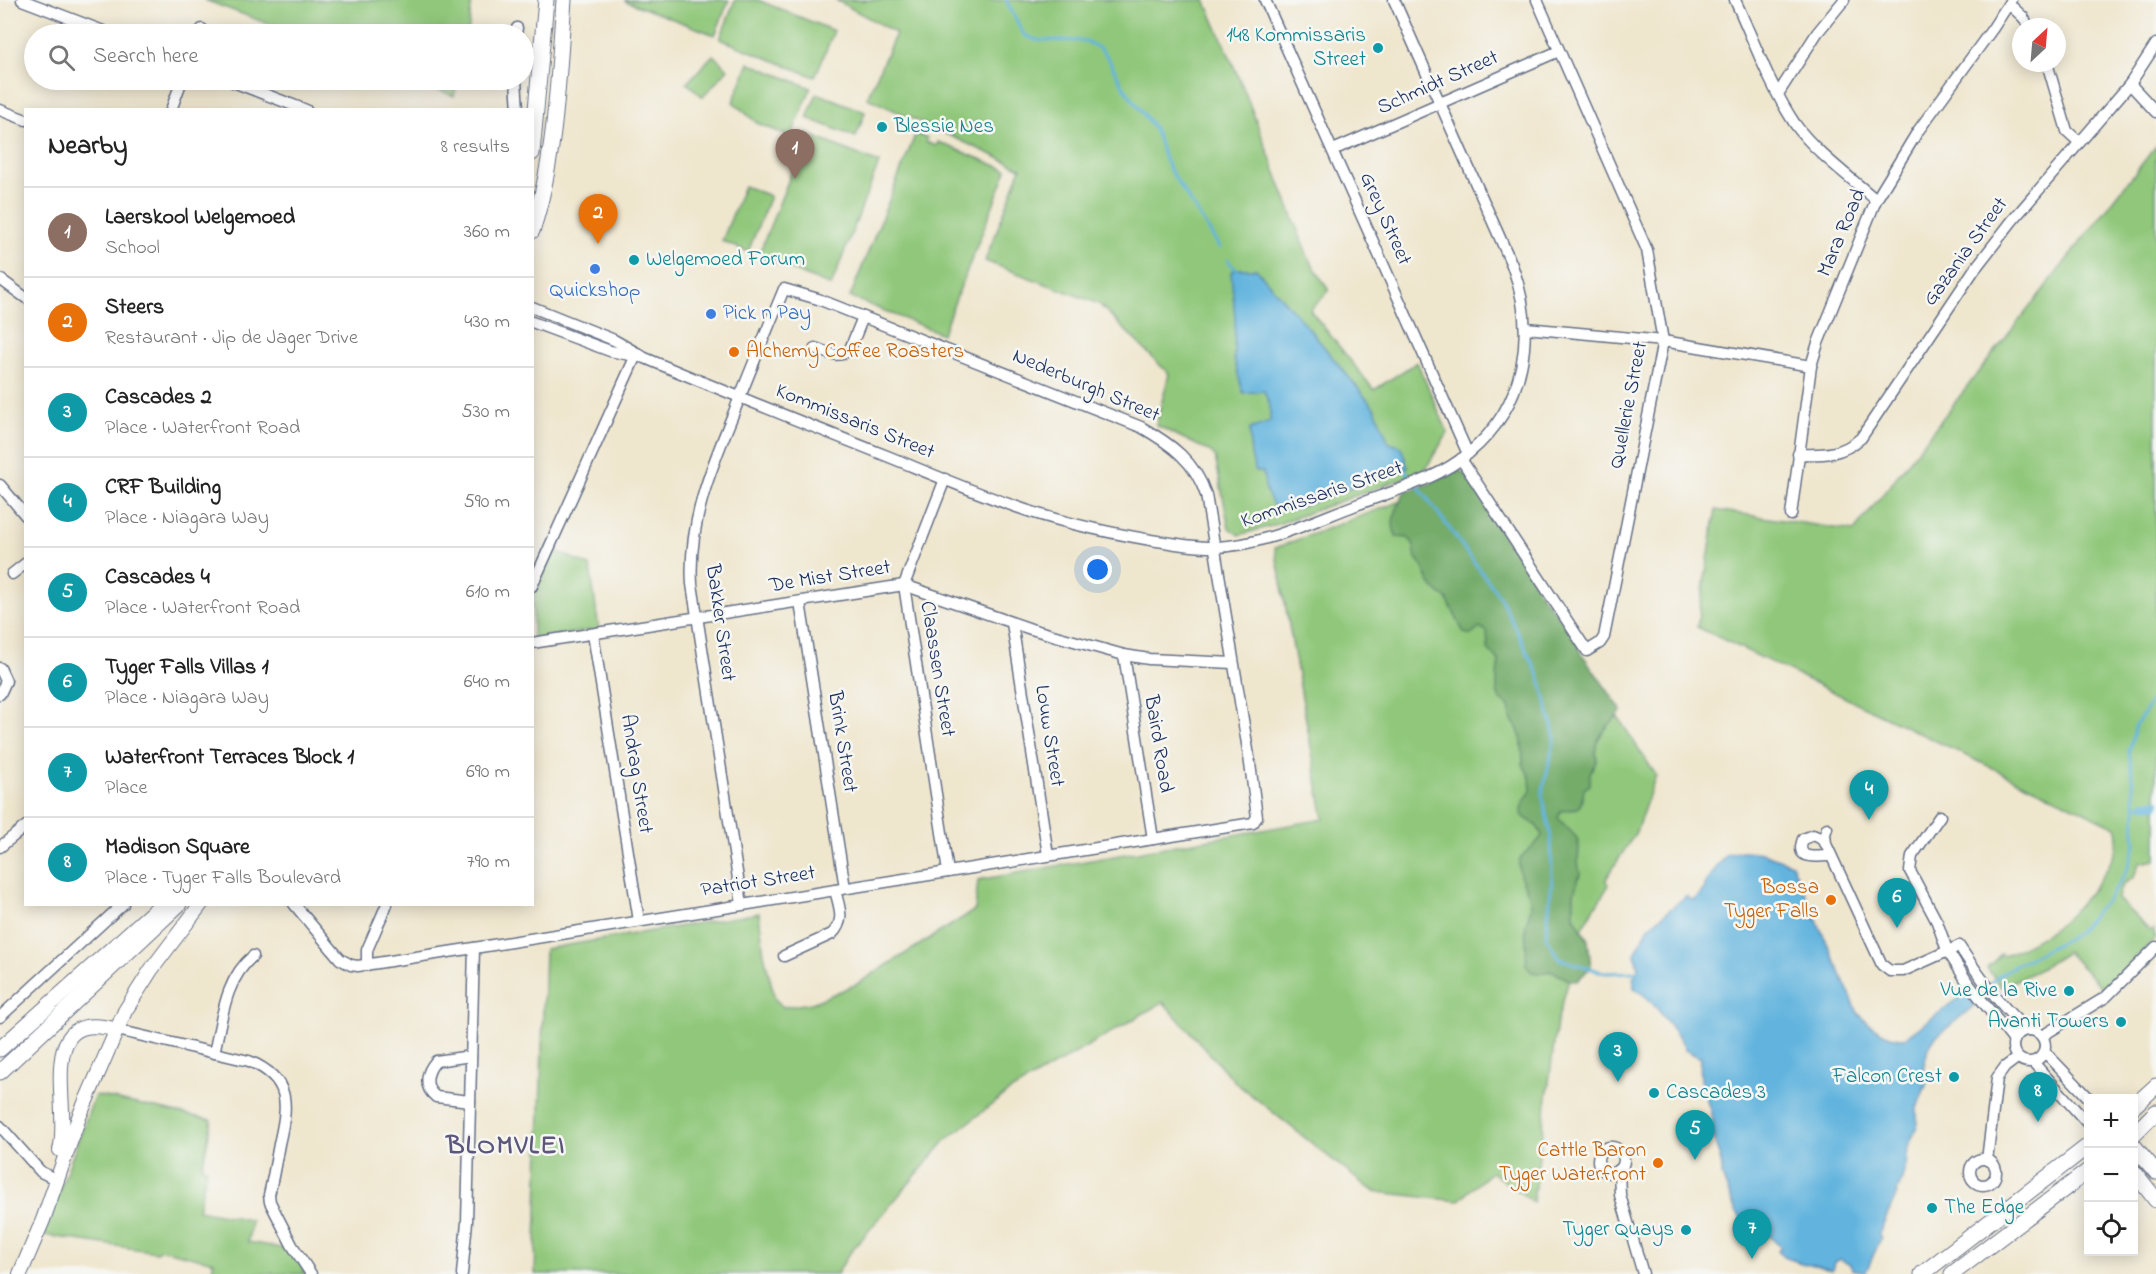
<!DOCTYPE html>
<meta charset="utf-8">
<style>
body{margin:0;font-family:"Indie Flower",sans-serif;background:#f6f6f6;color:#222}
.controls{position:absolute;right:18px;bottom:18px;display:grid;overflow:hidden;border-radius:0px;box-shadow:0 3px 15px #0003}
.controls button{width:54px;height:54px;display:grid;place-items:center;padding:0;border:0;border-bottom:2px solid #e0e0e0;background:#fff;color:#222;font:30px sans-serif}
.compass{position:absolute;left:2012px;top:18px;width:54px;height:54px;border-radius:50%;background:#fff;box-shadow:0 3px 15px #0003;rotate:26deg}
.you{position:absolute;left:1098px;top:570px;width:21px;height:21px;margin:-15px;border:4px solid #fff;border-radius:50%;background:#1a73e8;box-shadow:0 0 0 9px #1a73e833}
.badge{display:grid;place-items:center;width:39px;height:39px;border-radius:50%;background:#b5179e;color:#fff;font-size:20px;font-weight:700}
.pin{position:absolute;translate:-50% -50px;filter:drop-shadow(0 2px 3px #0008)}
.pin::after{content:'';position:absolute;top:32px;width:21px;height:18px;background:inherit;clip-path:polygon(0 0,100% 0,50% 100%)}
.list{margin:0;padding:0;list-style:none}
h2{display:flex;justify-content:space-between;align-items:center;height:78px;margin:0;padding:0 24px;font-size:26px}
h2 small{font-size:20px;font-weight:400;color:#767676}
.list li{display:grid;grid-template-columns:39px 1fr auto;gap:18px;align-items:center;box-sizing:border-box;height:90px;padding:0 24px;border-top:2px solid #e0e0e0}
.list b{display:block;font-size:22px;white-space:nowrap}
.list p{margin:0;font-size:20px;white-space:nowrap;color:#767676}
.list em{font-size:20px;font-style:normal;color:#767676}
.icon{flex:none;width:33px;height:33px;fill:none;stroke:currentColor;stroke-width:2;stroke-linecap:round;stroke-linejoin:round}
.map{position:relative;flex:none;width:2156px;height:1274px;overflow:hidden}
.search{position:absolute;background:#fff;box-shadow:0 3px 15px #0003;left:24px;top:24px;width:510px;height:66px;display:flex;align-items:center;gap:15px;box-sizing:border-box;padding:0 21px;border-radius:33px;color:#767676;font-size:22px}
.panel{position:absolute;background:#fff;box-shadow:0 3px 15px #0003;left:24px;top:108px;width:510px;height:798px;border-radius:0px}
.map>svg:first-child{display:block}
.green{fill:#90c77a;stroke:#567b6c;stroke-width:1.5}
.forest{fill:#74ac6a;stroke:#486e64;stroke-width:1.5}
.water{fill:#62b4de;stroke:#3e729e;stroke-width:1.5}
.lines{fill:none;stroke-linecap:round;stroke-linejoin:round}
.stream{stroke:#62b4de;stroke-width:3}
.canal{stroke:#62b4de;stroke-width:9}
.minor-casing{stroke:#656f85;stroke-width:13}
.tertiary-casing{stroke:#656f85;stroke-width:16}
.secondary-casing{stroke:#656f85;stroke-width:17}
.minor{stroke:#fff;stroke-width:10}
.tertiary{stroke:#fff;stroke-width:14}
.secondary{stroke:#fff;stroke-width:15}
.culture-dot{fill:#0f9aa8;stroke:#f6f6f2;stroke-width:2}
.shop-dot{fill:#3f7fe0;stroke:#f6f6f2;stroke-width:2}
.food-dot{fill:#e8710a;stroke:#f6f6f2;stroke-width:2}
.labels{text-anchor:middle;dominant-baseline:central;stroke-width:5;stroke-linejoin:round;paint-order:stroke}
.culture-label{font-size:21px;fill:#0d838f;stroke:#f6f6f2;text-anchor:end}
.street-label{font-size:21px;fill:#1b2f5e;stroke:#f6f6f2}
.shop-label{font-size:21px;fill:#366cbe;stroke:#f6f6f2}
.food-label{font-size:21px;fill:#c56008;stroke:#f6f6f2;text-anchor:end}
.district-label{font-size:27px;font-weight:bold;letter-spacing:1.5px;fill:#5c567d;stroke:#f6f6f2}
</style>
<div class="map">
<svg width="2156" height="1274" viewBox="0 0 2156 1274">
<rect width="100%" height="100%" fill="#f6f6f2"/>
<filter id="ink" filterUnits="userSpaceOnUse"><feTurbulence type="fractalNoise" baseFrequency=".0167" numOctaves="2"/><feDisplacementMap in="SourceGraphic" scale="12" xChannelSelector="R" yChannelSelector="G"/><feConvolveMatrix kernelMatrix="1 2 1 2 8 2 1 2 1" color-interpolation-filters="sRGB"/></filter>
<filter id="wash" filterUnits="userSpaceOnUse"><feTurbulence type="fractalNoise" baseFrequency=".008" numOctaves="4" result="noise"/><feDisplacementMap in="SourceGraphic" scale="24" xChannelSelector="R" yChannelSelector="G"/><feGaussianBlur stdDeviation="1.35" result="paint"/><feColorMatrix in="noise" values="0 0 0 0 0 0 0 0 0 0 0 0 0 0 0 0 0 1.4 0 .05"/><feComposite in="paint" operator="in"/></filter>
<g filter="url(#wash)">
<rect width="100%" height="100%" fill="#efe6ce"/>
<g class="green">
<path d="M205,0h267l-4,34h-173z"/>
<path d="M729,0l-14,35 -90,-34v-1z"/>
<path d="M735,0h23l76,31 -19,46 -95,-38z"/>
<path d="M836,0h369l40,92 63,165 21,34 -19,19 64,80 43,-28 31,71 -24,38 -152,55 -33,9 -10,-7 -14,-72 -4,-4 -55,-27 13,-51 -70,-70 -114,-43 36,-93 -154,-70 29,-65z"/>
<path d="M713,55l15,14 -25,28 -16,-14z"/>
<path d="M749,63l62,25 -20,49 -34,-14 -24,-21z"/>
<path d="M412,80h46l-4,16z"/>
<path d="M817,93l48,19 -9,25 -49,-19z"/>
<path d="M916,133l11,5 -1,4 10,4 2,-4 69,28 -65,164 -92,-37z"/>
<path d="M807,134l72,29 -48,123 -73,-30z"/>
<path d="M2156,146v714l-16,3 -6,14 -11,7 -4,8 -1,7 32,32 3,-2 3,9 -53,51 -36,-37 -29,18 -37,17 -14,-19 14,-14 3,2c17,-8 34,-16 49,-27 23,-17 75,-73 63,-102l-419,-200 19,-117 138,21z"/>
<path d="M744,186l26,10 -22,56 -26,-11z"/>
<path d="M1461,479l195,296 -20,57 -30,47 3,6 -25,40 -27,97 -24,180 -42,-30 -33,29 -81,-9 -10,-5 -131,-104 -73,-81 -156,91 -61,47 -98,115 -11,19h-302l10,-325 214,-36 5,41 11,45 8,8 29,-4 45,-19 118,-74 3,-30 346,-61 -49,-271z"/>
<path d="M554,550l36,16 9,63 -66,10v-43z"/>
<path d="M95,1095l117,25 -10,47 5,2 -9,41 53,10 -3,22 44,8 14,24h-91l-4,-2 3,-10 -53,-13 -5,3 -113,-17z"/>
</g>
<path class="forest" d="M1458,470l7,4 10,13 25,44 23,32 19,33 25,31 10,16 5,11 38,54 1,4c-7,7 -25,25 -25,35 -1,5 2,10 0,15 -6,11 -7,9 -6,23l-6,4c-3,20 -3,20 -23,22l-3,7 19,20 2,8 -1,16 2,12 -6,19v23l14,24 3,27 -14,14 -8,-1 -17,-9c-11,1 -20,6 -26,-6 2,-14 -2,-29 0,-42 2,-6 5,-12 5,-18 -1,-18 -14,-23 -12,-44 5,-12 18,-14 23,-26 -7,-21 -36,-11 -11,-44l-1,-13 -7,-14 -1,-23 -5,-14 -5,-6 -3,-15 -9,-7 -3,-7v-16l2,-15 -11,-12 -1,-18 -7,-3 -9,7 -7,-2 -17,-34 -14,-11 -4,-6 -6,-15 -7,-9 -3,-15 -5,-5 -11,-1c-10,-17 2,-29 7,-45l27,-9 19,-12z"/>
<g class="water">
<path d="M1237,269h19l55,62 64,78 14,34 12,4 7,20 -109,40h-25l-8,-16 -3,-19h-7c-6,-15 -7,-27 -6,-43l20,-7v-16l-6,-15 -21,2 -9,-34 1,-42 -4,-45z"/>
<path d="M1742,851l21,2 29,11 66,149c11,13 29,26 47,25l61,-45 9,12 -40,33 -7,11 -5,20 5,6v5l-11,28v20l-9,18 -2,20 -10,30 -17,38 2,4 -15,34 -14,-3 -2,-4 -10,-6 -6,3 -2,8 -31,-7 -17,-6 -6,-6 3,-4 -13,-12 -4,4 -6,-2 -2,-6 -6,-1 -14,-18 -14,-36c2,-13 -6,-27 -9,-41 -1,-6 1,-12 -1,-18 -6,-24 -14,-33 -11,-59l-16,-8c-2,-9 -31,-47 -40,-54 -3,-3 -7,-4 -11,-8v-11l4,-9 -3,-14 4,-8 10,-19 37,-31 5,4 5,-1 9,-11v-5l21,-28z"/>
</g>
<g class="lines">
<g class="stream">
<path d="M1006,0l18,35 12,5 50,1 13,7 7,7 19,34 29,39 12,34 6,11 48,75"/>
<path d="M1228,260l4,6 5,3"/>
<path d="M1404,469l10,12"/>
<path d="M1418,486l82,111 40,81 15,60 -13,56 9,43 1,43 -6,57 13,22 47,14 30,-1"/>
<path d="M2135,806l11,-2"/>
<path d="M1989,984l18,-14 69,-36 35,-39 15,-22 9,-28 -1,-15 2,-19 -7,-60 7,-26 20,-31"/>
</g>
<path class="canal" d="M2146,804l10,-1"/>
</g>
</g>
<g filter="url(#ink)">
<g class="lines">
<defs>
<g id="minor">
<path d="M22,0l89,34"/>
<path d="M1265,0l203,454"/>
<path d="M1735,0c19,41 35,87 60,124 20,28 55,53 81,76"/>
<path d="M2009,4l14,13 6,10"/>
<path d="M200,34l2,-5"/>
<path d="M516,34l1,-6"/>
<path d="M2047,63l20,68 12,11"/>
<path d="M228,80l78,30"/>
<path d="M516,80l2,30"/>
<path d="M2130,84l26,28"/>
<path d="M1778,94l39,-61 27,-33"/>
<path d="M0,110l26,10"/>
<path d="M171,110l11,-30"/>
<path d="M1333,150l226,-99"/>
<path d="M0,279l26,19"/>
<path d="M532,307l82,33 28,16"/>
<path d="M532,322l78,29 35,7c80,34 161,66 242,98 42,17 84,35 127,50 44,16 91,26 137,34 21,3 44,8 65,7 46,-1 97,-26 140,-42 39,-15 81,-25 113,-52 57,-47 68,-121 43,-188l-118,-265"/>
<path d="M1526,328l137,13 148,25"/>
<path d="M815,348c14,5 24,12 35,1l13,-32"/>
<path d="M1798,454c25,1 44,1 63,-16l113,-168 38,-49 118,-137 26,-40"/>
<path d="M1461,459l126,192 13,-8 4,-6 59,-296 -16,-91 -110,-250"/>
<path d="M945,479l-41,106 44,287"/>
<path d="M0,485l26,31"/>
<path d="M1791,515l20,-149 7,-23 58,-143 42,-69 75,-103 18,-28"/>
<path d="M12,574l14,-11"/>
<path d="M532,586l105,-233"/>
<path d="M800,602l45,286"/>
<path d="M1012,623l36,232"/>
<path d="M593,634l46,287"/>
<path d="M532,643l372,-58 127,44 93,26 25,4 84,4"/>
<path d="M1124,655l29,184"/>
<path d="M0,668l6,13 -6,13"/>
<path d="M1940,816l-28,40 -2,15 27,51 10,28 21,33 46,58"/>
<path d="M1827,828l-2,6 1,10 56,121 8,6h13l56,-25c16,24 47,69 70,84"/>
<path d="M1826,844l-6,-6 -7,-3 -10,4c-9,24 16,16 28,17"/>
<path d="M0,847l26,-21"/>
<path d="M294,904l46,55 11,6 7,1 116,-18 779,-125 4,-6 -8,-61 -43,-261c-11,-34 -35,-51 -65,-68l-323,-128 -34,-10c-17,41 -34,82 -50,123 -23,56 -46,111 -42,172l50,320"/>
<path d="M784,956l48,-22c14,-14 7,-27 3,-44"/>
<path d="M367,965v-15l20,-46"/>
<path d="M0,1017l123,-113"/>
<circle cx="2029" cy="1046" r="16"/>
<path d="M117,1030l132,31c43,18 39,44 30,83 -3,17 -6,34 -10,51l1,7 22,43 19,29"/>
<path d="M2042,1036l64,-39 50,-50"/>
<path d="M2045,1052l44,46"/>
<path d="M214,1053c8,-34 11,-74 39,-97"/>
<path d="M2033,1062l55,62"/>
<path d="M470,1101l-34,-4c-13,-10 -10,-25 0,-36l35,-5"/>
<path d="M0,1126l41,46 16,8"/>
<circle cx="1611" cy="1160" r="13"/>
<circle cx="1983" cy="1172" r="13"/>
<path d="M1987,1160l10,-82 8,-11 12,-9"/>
<path d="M1619,1170l1,25 23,79"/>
<path d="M462,1274l5,-52 7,-274"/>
</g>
<g id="tertiary">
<path d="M60,1150c12,-40 -28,-145 57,-120"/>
<path d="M20,1274l23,-54 36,-103 46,-106 26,-41 50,-66"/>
</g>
<g id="secondary">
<path d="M532,153l14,-153"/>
<path d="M532,231c24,-74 26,-153 32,-231"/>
<path d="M0,1049l162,-145"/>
<path d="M0,1072l179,-168"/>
<path d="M2134,1106l22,-20"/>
<path d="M2134,1134l22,-22"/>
<path d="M2134,1146l22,26"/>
<path d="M2134,1172l22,28"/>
<path d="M1922,1274l166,-128"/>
<path d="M1952,1274l136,-103"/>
</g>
</defs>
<use href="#minor" class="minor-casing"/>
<use href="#tertiary" class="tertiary-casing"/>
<use href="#secondary" class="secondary-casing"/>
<use href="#minor" class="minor"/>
<use href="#tertiary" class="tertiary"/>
<use href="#secondary" class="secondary"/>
</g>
</g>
<g class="culture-dot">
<circle cx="1378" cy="48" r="6"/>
<circle cx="882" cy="127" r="6"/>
<circle cx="634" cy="260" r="6"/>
<circle cx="2069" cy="991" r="6"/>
<circle cx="2121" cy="1022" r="6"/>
<circle cx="1954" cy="1077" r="6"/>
<circle cx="1654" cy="1093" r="6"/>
<circle cx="1932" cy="1208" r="6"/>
<circle cx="1686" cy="1230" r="6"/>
</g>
<g class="shop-dot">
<circle cx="595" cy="269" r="6"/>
<circle cx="711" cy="314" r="6"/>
</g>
<g class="food-dot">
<circle cx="734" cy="352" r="6"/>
<circle cx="1831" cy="900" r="6"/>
<circle cx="1658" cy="1163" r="6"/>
</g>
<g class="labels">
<g class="culture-label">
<text x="1366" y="36">148 Kommissaris<tspan x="1366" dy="24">Street</tspan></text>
<text x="894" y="127" text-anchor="start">Blessie Nes</text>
<text x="646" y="260" text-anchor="start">Welgemoed Forum</text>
<text x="2057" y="991">Vue de la Rive</text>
<text x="2109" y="1022">Avanti Towers</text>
<text x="1942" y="1077">Falcon Crest</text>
<text x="1666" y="1093" text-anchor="start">Cascades 3</text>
<text x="1944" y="1208" text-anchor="start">The Edge</text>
<text x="1674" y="1230">Tyger Quays</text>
</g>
<g class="street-label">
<text transform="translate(1438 83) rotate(-24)">Schmidt Street</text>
<text transform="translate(1385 219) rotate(66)">Grey Street</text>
<text transform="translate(1842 233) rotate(-67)">Mara Road</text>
<text transform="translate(1966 252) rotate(-54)">Gazania Street</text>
<text transform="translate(1086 386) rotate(23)">Nederburgh Street</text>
<text transform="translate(1629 405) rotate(-79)">Quellerie Street</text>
<text transform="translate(855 422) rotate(22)">Kommissaris Street</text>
<text transform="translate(1322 495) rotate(-19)">Kommissaris Street</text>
<text transform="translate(830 577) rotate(-9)">De Mist Street</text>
<text transform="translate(720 623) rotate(82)">Bakker Street</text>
<text transform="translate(937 669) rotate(81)">Claassen Street</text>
<text transform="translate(1049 736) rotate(81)">Louw Street</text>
<text transform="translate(842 742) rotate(81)">Brink Street</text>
<text transform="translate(1158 744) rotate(81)">Baird Road</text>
<text transform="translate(636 774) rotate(81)">Andrag Street</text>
<text transform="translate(758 882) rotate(-9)">Patriot Street</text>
</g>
<g class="shop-label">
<text x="595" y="291">Quickshop</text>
<text x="723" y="314" text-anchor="start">Pick n Pay</text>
</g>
<g class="food-label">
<text x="746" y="352" text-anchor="start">Alchemy Coffee Roasters</text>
<text x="1819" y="888">Bossa<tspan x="1819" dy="24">Tyger Falls</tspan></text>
<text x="1646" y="1151">Cattle Baron<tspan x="1646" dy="24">Tyger Waterfront</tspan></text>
</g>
<g class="district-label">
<text x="506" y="1146">BLOMVLEI</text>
</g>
</g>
</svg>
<div class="controls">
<button>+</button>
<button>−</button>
<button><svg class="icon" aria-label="locate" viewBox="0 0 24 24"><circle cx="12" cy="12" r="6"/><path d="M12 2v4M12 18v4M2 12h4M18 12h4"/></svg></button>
</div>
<svg class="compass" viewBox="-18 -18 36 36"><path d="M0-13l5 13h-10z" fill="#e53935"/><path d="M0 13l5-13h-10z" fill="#767676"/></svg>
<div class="you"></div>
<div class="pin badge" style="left:795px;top:179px;background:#8d6e63">1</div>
<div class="pin badge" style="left:598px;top:244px;background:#e8710a">2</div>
<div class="pin badge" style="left:1618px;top:1082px;background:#0f9aa8">3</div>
<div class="pin badge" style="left:1869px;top:820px;background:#0f9aa8">4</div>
<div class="pin badge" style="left:1695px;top:1160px;background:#0f9aa8">5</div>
<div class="pin badge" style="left:1897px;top:928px;background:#0f9aa8">6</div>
<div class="pin badge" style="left:1752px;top:1259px;background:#0f9aa8">7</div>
<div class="pin badge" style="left:2038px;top:1122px;background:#0f9aa8">8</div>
<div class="search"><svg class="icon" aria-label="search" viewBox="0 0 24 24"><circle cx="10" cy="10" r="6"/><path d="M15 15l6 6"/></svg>Search here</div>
<section class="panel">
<h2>Nearby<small>8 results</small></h2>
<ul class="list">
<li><span class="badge" style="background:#8d6e63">1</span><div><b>Laerskool Welgemoed</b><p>School</p></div><em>360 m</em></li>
<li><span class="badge" style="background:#e8710a">2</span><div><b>Steers</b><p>Restaurant · Jip de Jager Drive</p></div><em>430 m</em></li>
<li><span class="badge" style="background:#0f9aa8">3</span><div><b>Cascades 2</b><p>Place · Waterfront Road</p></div><em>530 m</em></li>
<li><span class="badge" style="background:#0f9aa8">4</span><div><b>CRF Building</b><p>Place · Niagara Way</p></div><em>590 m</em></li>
<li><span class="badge" style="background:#0f9aa8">5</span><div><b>Cascades 4</b><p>Place · Waterfront Road</p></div><em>610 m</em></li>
<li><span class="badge" style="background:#0f9aa8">6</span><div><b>Tyger Falls Villas 1</b><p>Place · Niagara Way</p></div><em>640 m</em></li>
<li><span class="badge" style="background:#0f9aa8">7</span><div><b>Waterfront Terraces Block 1</b><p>Place</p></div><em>690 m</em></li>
<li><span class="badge" style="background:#0f9aa8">8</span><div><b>Madison Square</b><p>Place · Tyger Falls Boulevard</p></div><em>790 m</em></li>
</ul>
</section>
</div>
